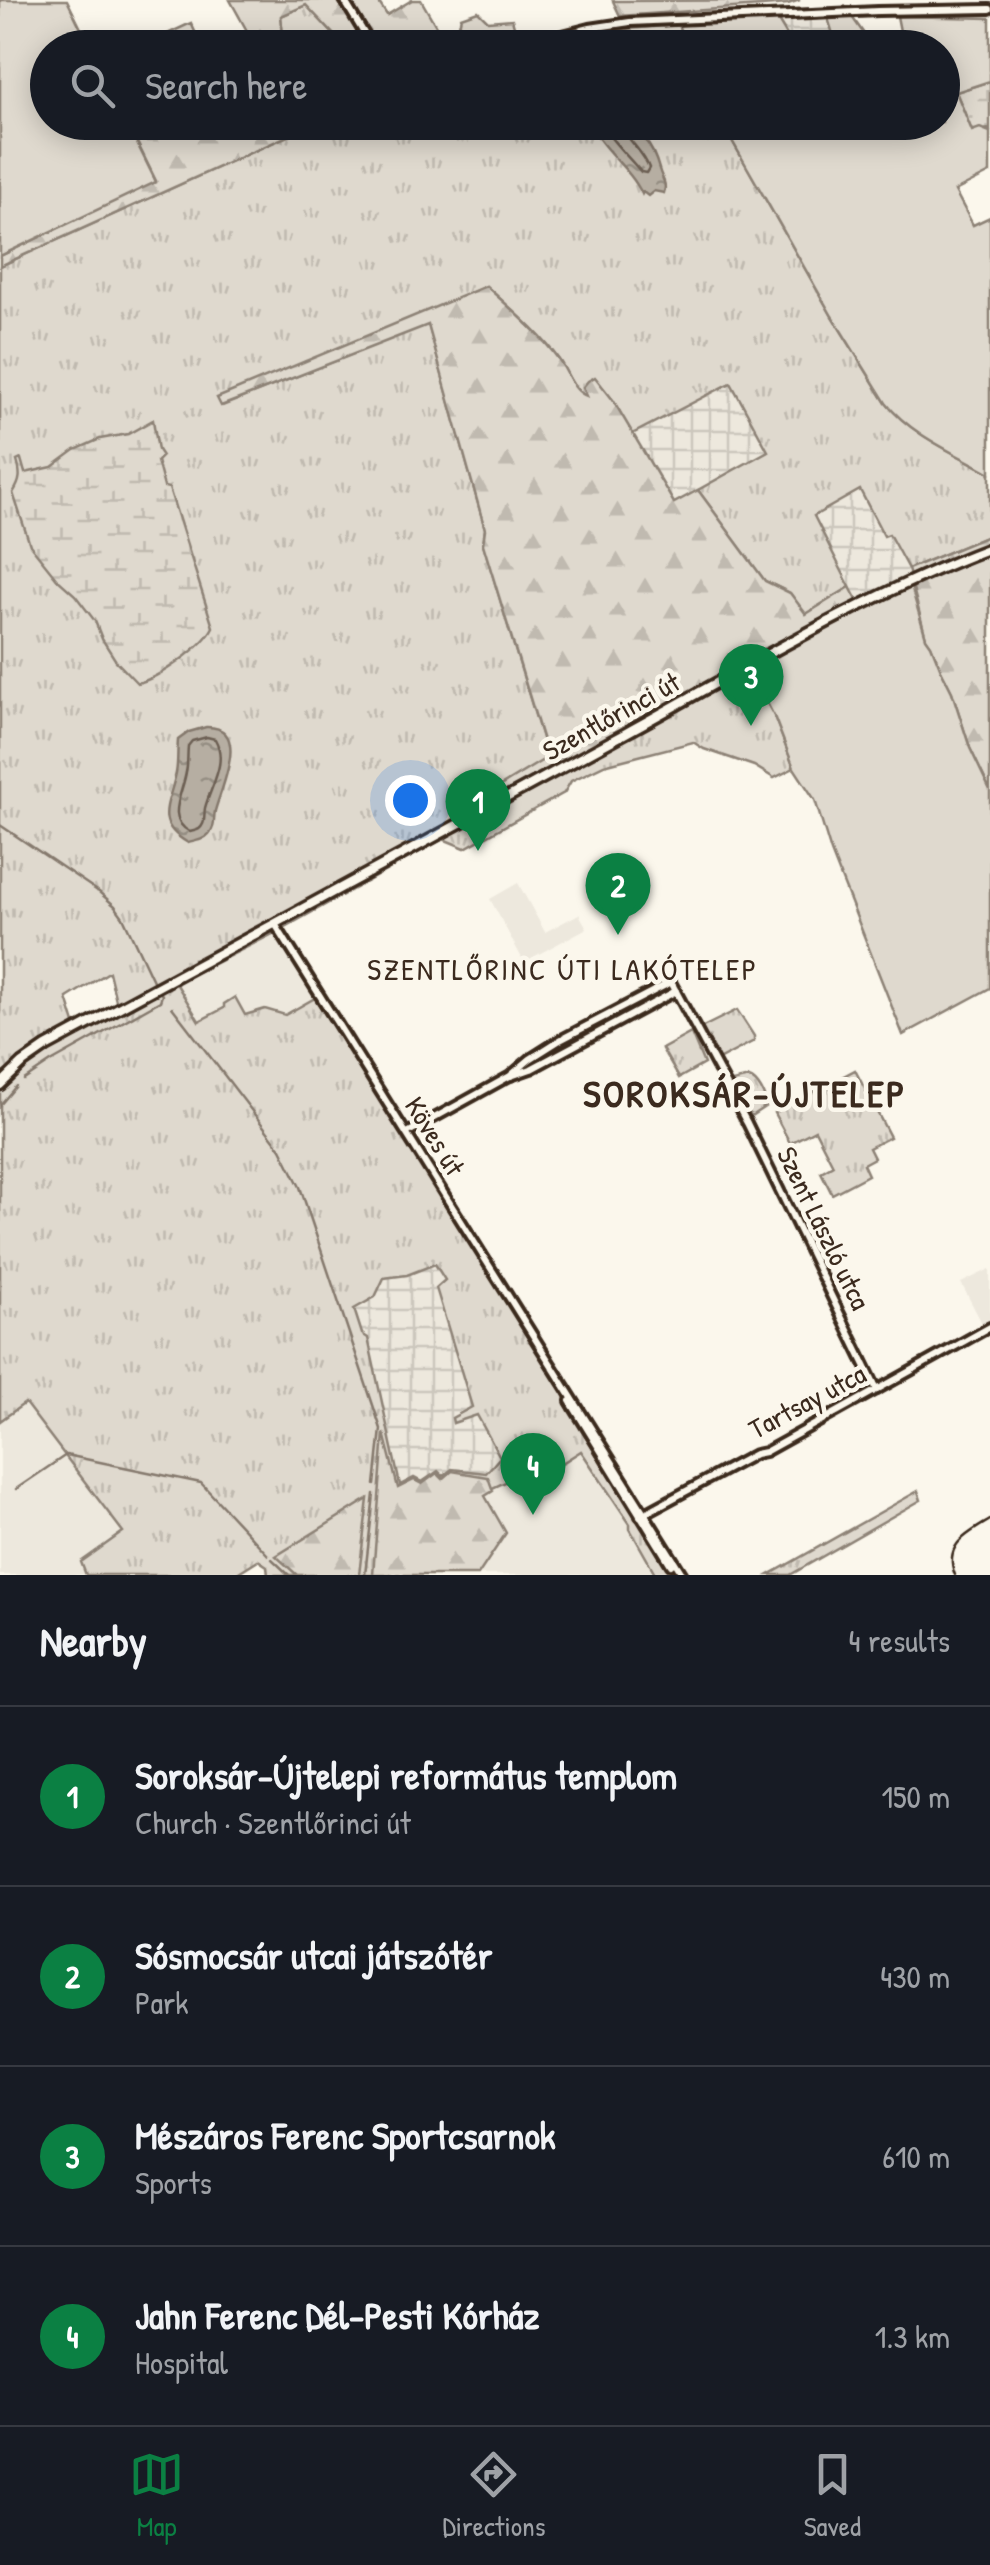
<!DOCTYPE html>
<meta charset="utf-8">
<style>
body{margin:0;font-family:"Patrick Hand",sans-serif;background:#20242c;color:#f1f3f6}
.you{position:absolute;left:410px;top:800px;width:35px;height:35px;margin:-25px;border:8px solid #fff;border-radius:50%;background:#1a73e8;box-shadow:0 0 0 15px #1a73e833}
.badge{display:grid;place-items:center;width:65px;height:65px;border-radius:50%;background:#0b8043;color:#fff;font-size:32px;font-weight:700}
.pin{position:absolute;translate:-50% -82px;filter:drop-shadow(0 2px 5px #0008)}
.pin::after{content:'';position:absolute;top:52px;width:35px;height:30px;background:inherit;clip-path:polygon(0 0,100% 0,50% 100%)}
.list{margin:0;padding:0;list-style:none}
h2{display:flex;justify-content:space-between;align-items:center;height:130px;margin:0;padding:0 40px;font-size:42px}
h2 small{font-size:32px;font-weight:400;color:#9ea1a6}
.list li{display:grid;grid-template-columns:65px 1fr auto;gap:30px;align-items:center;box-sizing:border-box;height:180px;padding:0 40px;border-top:2px solid #363941}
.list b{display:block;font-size:38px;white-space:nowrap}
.list p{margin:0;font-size:32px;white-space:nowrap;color:#9ea1a6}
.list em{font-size:32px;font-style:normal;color:#9ea1a6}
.icon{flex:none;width:55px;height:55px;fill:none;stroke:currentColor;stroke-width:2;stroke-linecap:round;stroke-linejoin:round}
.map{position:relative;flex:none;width:990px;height:1575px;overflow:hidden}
.search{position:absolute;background:#171b24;box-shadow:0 5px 25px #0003;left:30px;right:30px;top:30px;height:110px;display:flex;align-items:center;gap:25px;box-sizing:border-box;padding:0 35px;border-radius:55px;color:#9ea1a6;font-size:38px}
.sheet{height:850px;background:#171b24}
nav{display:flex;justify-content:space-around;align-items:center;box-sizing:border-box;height:140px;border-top:2px solid #363941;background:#171b24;font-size:28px;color:#9ea1a6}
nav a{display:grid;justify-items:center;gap:5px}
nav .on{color:#0b8043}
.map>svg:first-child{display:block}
.built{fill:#ede8dd}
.industrial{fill:url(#industrial-grid)}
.grass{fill:url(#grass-tufts);stroke:#8d8276;stroke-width:2.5;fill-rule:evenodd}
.forest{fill:url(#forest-firs);stroke:#8d8276;stroke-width:2.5}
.wetland{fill:url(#wetland-marsh);stroke:#8d8276;stroke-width:2.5}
.garden{fill:#dfd9ce;stroke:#8d8276;stroke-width:2.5}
.water{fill:url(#water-ripples);stroke:#85796d;stroke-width:2.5}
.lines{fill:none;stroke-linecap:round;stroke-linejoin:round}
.shore{stroke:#6c5f53;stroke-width:2.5}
.stream{stroke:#85796d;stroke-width:2.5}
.tertiary-casing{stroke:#3b2a1e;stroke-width:14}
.secondary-casing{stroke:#3b2a1e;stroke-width:15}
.tertiary{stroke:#fbf7ec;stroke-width:6}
.secondary{stroke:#fbf7ec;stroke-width:8}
.tram{stroke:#3b2a1e;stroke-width:2.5}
.labels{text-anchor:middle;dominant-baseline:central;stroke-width:9;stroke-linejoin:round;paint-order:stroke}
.street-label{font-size:28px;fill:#3b2a1e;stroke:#fbf7ec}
.neighbourhood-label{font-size:30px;letter-spacing:2.5px;fill:#3b2a1e;stroke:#fbf7ec}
.district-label{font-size:38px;font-weight:bold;letter-spacing:2.5px;fill:#3b2a1e;stroke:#fbf7ec}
</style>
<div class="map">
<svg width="990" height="1575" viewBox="0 0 990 1575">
<defs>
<pattern id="industrial-grid" width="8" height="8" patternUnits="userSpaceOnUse" patternTransform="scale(2.5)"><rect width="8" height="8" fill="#ede8dd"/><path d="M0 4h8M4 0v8" fill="none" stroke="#ccc7bd"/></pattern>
<pattern id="grass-tufts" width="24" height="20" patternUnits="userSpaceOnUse" patternTransform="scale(2.5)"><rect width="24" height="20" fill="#dfd9ce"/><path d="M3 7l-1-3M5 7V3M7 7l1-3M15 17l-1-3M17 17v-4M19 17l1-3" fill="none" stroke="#c0bab0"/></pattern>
<pattern id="forest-firs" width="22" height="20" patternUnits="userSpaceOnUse" patternTransform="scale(2.5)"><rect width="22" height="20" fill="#dfd9ce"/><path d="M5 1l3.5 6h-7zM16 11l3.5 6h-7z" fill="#c0bab0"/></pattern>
<pattern id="wetland-marsh" width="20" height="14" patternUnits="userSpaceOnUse" patternTransform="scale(2.5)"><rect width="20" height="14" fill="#dfd9ce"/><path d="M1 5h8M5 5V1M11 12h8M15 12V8" fill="none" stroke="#c0bab0"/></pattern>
<pattern id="water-ripples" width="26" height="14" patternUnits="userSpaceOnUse" patternTransform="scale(2.5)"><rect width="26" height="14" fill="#b6aea2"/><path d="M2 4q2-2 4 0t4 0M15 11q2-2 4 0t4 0" fill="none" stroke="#958e83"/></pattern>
</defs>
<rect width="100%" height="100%" fill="#fbf7ec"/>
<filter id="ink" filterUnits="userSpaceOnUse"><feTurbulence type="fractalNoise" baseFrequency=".01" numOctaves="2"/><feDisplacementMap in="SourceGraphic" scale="20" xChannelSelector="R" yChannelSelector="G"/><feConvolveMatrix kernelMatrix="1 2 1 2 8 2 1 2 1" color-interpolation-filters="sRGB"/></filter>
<g filter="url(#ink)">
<g class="built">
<path d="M518,883l27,49 34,-18 8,14 -63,34 -34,-63z"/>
<path d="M275,933l40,65 -30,17 -20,-6 -20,6 -10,-18 -10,11 -26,13 -23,-38z"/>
<path d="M990,1269v54l-6,4 -23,-44z"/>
<path d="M24,1403l99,129 -42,30 5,13h-86v-154z"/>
<path d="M582,1451l48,73v5l26,46h-240l61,-80 82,-38 4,6z"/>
</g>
<g class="industrial">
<path d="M828,18l9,29h-43l-17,-28z"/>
<path d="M731,383l37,68 -94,52 -42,-69z"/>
<path d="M860,490l24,45 5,-2 19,36v7l-50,26 -44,-86z"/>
<path d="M434,1264l12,16 -10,9 37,119 -20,9 1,6 23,-8 23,42 -14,17 -43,3 -44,8 -31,-147 -6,-4 -8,-24 21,-13 9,-19 23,-3z"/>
</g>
<g class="grass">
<path d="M306,5l31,33 5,9h-58l-3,-31z"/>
<path d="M678,25l10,22h-149l62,-16z"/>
<path d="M316,123h406l110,193 54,87c25,32 69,50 104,70v62l-82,34 -19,-35 -5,2 -24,-46 -46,26 36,71 -45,27 -15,-21 -25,-12 -67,-91 70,-39 -37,-68 -99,51 -19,-34 -18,-22 -7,19c-16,-6 -20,-24 -29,-37 -19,-28 -48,-51 -73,-74l-264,120 206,-82 57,205 -2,15 65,214 -68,41 1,8 264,-145 29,54 20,52 -20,10 -20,-12 -50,-17 -11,-7 -89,23 -33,16 -7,12 -99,55 -22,-9 -168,94 -99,50 23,38 25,-13v-4l11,-7 10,18 20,-6 20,6 30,-17 247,392 7,21 104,164h-17l-26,-46v-5l-49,-73 -19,12 -4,-5 -81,37 -61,80h-148l-1,-9 -9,-6 -24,15h-148l-5,-13 42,-30 -98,-129 -25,18v-1155zM109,972l8,33 -41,22 -9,-29zM435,1264l10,16 -9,8 36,119 -20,11 1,5 24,-8 23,42 -14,16 -34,-4 -9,7 -5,-5 -16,11 -8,-4 -14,7 -32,-147 -6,-4 -8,-25 21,-12 9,-19 23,-3z"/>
<path d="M737,1010l17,26v5l-36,19 -17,-32z"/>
<path d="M691,1033l13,31 -25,14 -17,-29z"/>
<path d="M855,1070l35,67 -21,11 5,10 -11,6 5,11 -36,19 -11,-22 12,-7 -18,-35 -25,13 -16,-30z"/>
<path d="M749,1078c9,3 17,18 17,28l-15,10 -19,-34z"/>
<path d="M918,1491l3,9 -131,75h-21z"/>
</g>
<g class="forest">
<path d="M230,0h147l10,15 25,-15h9l19,33 -2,9h17l6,-25 17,-6 10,10 24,-2 8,28h-178l-5,-9 -31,-33 -25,11 3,31h-28z"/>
<path d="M800,0l-12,4 -168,12 -7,-15z"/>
<path d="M191,23l11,24h-47l-3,-6z"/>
<path d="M153,123h163l-316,143v-10l156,-75 -24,-49z"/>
<path d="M486,286c25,23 53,46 73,74 9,12 13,31 28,36l-4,-9 5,-6 7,-4 18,23 61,103 24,-13 67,91 25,12 16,21 44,-27 8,15 -377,206 -2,-9 69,-42 -65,-213 2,-15 -57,-204 -207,81 -4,-8z"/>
<path d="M990,535v255l-20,-42 -18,-56 -11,-22 -10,-25 -5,-7 -18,-69z"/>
<path d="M384,1433l14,55 16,-8 8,4 15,-11 6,6 9,-8 36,6 5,14 -8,5 21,37 -28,42h-105z"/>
<path d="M368,1499l-9,76h-62l-21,-19z"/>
</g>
<g class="wetland">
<path d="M990,81v51l-1,-3 -17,2 -16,-39z"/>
<path d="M153,420l5,30 4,6 -5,5 7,26 5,1 44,139c-9,19 -55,52 -76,56l-21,-22 -14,-22 -7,-18 -20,-26 -17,-15 -28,-35 -17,-52c8,-12 8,-19 4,-32l4,-2 4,14 27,-6 23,-17 25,-11 28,-5z"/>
</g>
<g class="garden">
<path d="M0,0h67l23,47 -42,1v74l79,1 29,59 -156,74z"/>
<path d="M897,16l93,2v63l-34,11 16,39 8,-3 10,4v41l-35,18 18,34 17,-8v256c-35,-20 -79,-38 -104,-70l-54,-87 -110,-193 220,-1v-74l-57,-1 17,-6z"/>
<path d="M852,17l15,21 -13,7v2h-17l-9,-29z"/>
<path d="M777,19l17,28h-106l-10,-22z"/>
<path d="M908,576l18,62 5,7 10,25 11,22 18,56 20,42v198l-87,47 -72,-183 -16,-52 -21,-32 -20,-52 -29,-54z"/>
</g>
<g class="water">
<path d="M616,123c24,3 37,24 43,46 3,11 8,13 5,24l-10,-2 -6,5 -5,-4 -1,2c-12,-26 -39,-43 -52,-69l1,-2z"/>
<path d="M206,727c46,-1 14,63 9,84 -2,9 1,15 -6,23 -5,6 -13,7 -21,9 -35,-20 -19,-38 -12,-70 2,-10 1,-22 2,-33l11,-8z"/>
</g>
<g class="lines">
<g class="shore">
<path d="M600,122c11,19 27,33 41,50l5,1 3,-5c-6,-18 -26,-30 -27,-46"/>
<path d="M207,737l8,2c13,23 -4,46 -10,69 -1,4 0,13 -2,16 -3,7 -7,6 -13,8 -25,-13 -7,-39 -4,-60 2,-8 1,-17 2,-26l4,-5z"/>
</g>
<g class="stream">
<path d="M0,825l99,67 16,14 8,11 31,66"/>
<path d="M172,1007l109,142 19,38 81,242 -6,56"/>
<path d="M24,1080l27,-18 109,-61 2,-6 -2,-3"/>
<path d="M0,1105l16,-19"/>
<path d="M16,1489l50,-34 135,28 67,72"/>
<path d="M272,1559l17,16"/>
<path d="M365,1575l9,-81"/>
</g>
<defs>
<g id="tertiary">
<path d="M344,0l29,48"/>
<path d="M512,48l78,-20 40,-6 248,-11 112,-2"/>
<path d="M275,924l408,651"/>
<path d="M511,1076l20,-7 145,-78"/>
<path d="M407,1133l103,-57 20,-17 30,-19 111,-58 76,141 130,267"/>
<path d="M570,1401l101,164"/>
<path d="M640,1516l115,-62 10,-2 225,-125"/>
</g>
<path id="secondary" d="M0,1085l23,-22 23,-16c194,-104 386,-209 580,-314 119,-65 237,-137 364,-185"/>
</defs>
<use href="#tertiary" class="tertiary-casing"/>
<use href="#secondary" class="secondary-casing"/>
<use href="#tertiary" class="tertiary"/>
<use href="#secondary" class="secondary"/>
<path class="tram" d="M955,1575c-12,-30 12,-41 35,-55"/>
</g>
</g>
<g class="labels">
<g class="street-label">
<text transform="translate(611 716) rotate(-29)">Szentlőrinci út</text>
<text transform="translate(435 1136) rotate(58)">Köves út</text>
<text transform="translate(824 1228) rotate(64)">Szent László utca</text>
<text transform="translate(807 1401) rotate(-28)">Tartsay utca</text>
</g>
<g class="neighbourhood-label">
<text x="563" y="969">SZENTLŐRINC ÚTI LAKÓTELEP</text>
</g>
<g class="district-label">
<text x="745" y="1093">SOROKSÁR-ÚJTELEP</text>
</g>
</g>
</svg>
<div class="you"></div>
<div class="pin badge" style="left:478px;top:851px">1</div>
<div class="pin badge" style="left:618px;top:935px">2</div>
<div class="pin badge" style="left:751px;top:726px">3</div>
<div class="pin badge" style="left:533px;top:1515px">4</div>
<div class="search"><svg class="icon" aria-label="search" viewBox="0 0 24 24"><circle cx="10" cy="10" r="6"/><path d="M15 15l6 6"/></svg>Search here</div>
</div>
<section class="sheet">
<h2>Nearby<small>4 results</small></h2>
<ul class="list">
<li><span class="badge">1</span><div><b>Soroksár-Újtelepi református templom</b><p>Church · Szentlőrinci út</p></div><em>150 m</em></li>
<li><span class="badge">2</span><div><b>Sósmocsár utcai játszótér</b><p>Park</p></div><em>430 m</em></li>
<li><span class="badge">3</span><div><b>Mészáros Ferenc Sportcsarnok</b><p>Sports</p></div><em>610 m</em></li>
<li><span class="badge">4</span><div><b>Jahn Ferenc Dél-Pesti Kórház</b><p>Hospital</p></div><em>1.3 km</em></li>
</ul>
</section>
<nav>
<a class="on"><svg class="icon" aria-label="map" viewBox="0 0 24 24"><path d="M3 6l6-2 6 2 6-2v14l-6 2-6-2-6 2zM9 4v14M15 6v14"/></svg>Map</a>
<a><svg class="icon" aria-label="directions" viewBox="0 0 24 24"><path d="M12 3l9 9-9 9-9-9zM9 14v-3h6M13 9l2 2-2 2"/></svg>Directions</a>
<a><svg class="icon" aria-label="saved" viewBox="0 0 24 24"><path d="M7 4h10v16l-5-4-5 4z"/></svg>Saved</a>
</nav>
